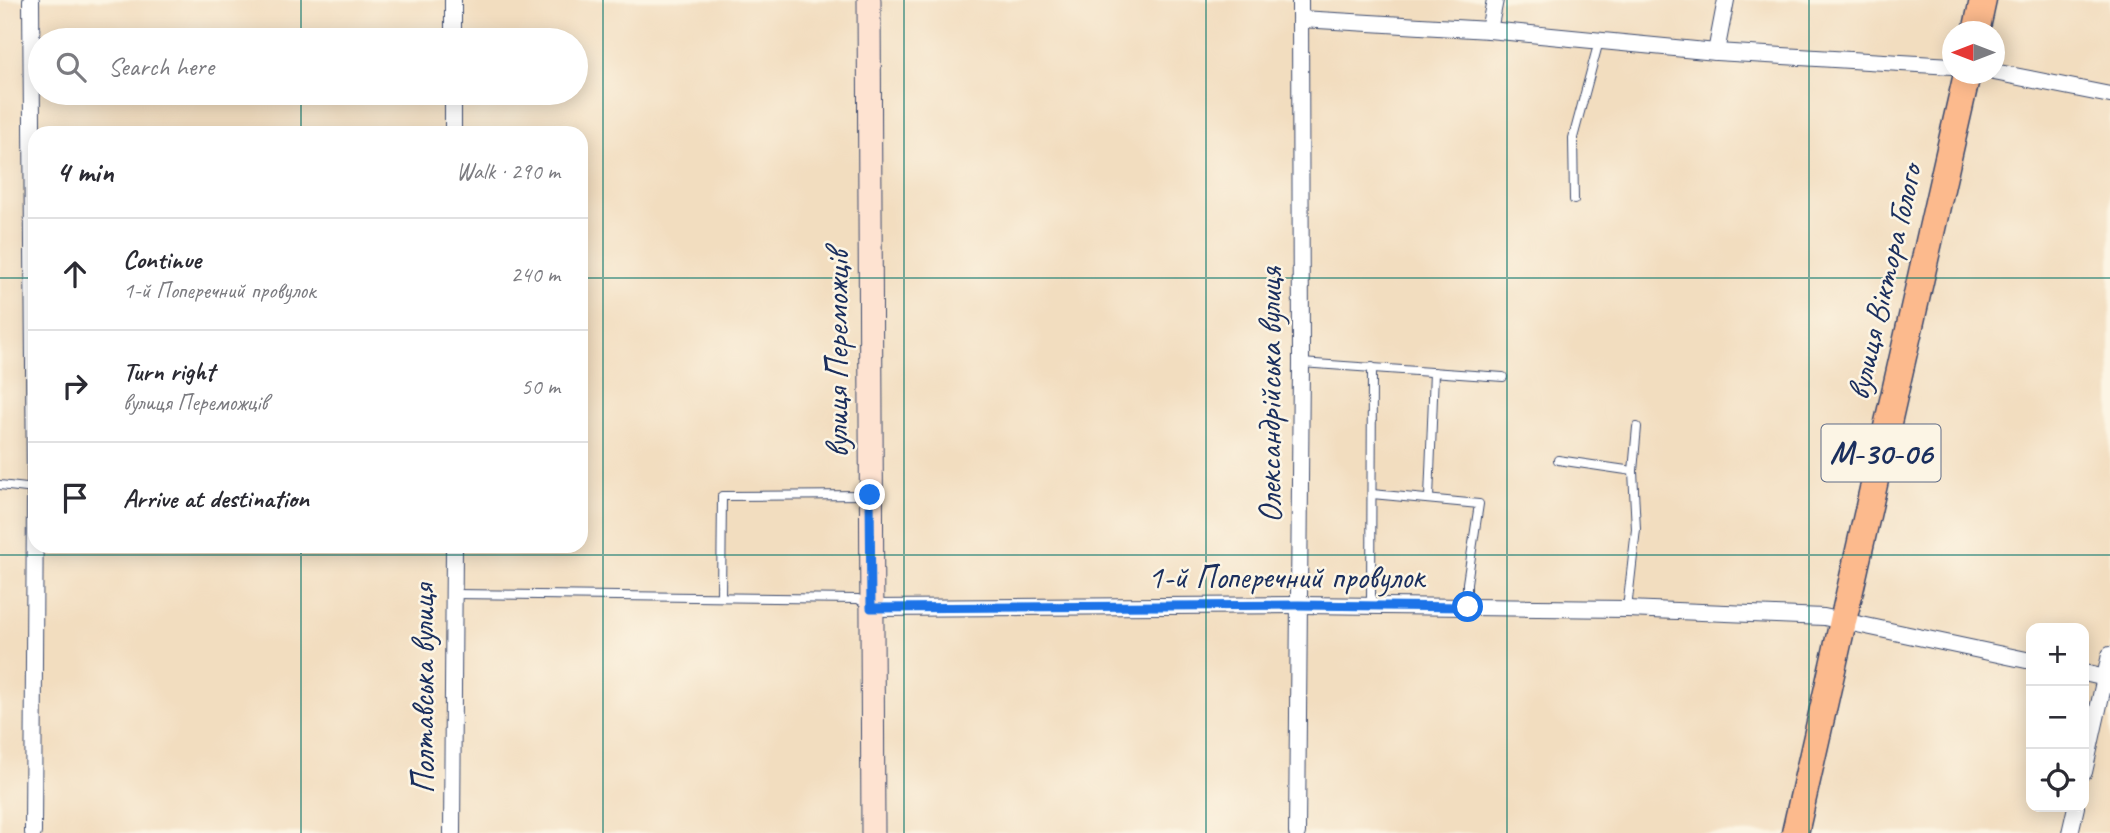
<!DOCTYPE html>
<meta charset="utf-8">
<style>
body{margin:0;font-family:Caveat,sans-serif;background:#f2f2f3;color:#2b2b33}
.controls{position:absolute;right:21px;bottom:21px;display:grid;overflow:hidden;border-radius:14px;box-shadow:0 4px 18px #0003}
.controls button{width:63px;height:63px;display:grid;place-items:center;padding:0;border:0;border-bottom:2px solid #e1e1e2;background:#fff;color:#2b2b33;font:35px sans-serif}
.compass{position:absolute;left:1942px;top:21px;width:63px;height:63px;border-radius:50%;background:#fff;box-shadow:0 4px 18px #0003;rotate:270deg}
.stop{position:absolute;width:21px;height:21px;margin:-16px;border:5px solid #1a73e8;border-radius:50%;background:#fff}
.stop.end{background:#1a73e8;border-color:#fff;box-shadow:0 2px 7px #0008}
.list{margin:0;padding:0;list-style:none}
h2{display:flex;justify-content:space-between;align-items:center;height:91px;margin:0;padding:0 28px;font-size:30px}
h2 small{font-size:23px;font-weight:400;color:#7c7c81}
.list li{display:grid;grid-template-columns:46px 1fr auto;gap:21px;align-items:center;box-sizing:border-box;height:112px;padding:0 28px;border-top:2px solid #e1e1e2}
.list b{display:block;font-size:26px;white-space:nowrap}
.list p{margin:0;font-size:23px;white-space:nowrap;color:#7c7c81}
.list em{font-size:23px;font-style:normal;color:#7c7c81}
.icon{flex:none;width:38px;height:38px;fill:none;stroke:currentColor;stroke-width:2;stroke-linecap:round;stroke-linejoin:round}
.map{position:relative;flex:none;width:2110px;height:833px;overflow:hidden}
.search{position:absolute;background:#fff;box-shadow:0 4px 18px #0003;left:28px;top:28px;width:560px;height:77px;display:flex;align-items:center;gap:18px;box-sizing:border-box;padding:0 24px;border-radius:38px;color:#7c7c81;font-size:26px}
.panel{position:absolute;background:#fff;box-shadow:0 4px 18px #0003;left:28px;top:126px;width:560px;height:427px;border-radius:21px}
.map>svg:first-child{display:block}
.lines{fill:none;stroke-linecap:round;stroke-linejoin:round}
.lane-casing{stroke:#3b496d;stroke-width:10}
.street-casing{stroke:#3b496d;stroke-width:18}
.secondary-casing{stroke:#3b496d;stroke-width:25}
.primary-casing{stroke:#3b496d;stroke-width:29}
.lane{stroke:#fff;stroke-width:8}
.street{stroke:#fff;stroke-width:16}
.secondary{stroke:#fee3d1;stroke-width:23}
.primary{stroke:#fcba8d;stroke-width:26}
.route{stroke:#1a73e8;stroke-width:9}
.grid{fill:none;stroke:#0f766e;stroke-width:2;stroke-opacity:0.55}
.labels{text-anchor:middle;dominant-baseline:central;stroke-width:5;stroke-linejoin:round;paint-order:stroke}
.shield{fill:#fcf5e5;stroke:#5e6a86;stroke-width:2}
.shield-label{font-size:32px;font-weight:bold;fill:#1b2f5e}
.street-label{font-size:33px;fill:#1b2f5e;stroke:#fcf5e5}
</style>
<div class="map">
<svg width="2110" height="833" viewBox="0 0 2110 833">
<rect width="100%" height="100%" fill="#fcf5e5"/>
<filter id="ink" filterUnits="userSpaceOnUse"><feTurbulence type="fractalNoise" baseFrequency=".0143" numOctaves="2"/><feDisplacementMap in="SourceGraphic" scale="14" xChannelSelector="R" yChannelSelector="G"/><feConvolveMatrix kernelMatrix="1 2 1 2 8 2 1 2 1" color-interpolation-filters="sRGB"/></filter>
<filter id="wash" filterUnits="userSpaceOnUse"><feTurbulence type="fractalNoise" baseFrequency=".00686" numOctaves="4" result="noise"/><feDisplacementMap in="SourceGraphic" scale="28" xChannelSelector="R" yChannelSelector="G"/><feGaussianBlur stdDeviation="1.57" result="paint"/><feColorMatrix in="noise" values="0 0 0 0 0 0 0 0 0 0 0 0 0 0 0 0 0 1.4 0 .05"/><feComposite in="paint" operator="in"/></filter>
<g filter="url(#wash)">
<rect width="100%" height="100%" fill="#f2ddbf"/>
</g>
<g filter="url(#ink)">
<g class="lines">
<defs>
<g id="lane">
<path d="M1574,200l-1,-62 26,-97"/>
<path d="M1301,363l202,14"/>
<path d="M1558,460l75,11"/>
<path d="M0,485l35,4"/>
<path d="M1372,494l107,10 -12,79v24"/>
<path d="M1429,498l5,-126"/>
<path d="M454,594l404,5 11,7"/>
<path d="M721,597l1,-101 148,-1"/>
<path d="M1371,606l1,-239"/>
<path d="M1627,609l9,-80 -3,-58 4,-44"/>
</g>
<g id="street">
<path d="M31,0l4,489 -2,344"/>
<path d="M453,0v40"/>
<path d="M1301,19l188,11 227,22 236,14"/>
<path d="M1489,30l6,-30"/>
<path d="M1716,52l10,-52"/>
<path d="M1994,72l116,23"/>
<path d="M453,93v40"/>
<path d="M871,608l428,-3 328,4 197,8 207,44"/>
<path d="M2084,673l26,6"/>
<path d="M2084,772l26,-117"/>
<path d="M452,833l2,-287"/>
<path d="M1297,833l4,-470 -1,-363"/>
<path d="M2070,833l6,-26"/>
</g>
<path id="secondary" d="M869,0l4,833"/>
<g id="primary">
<path d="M1976,32l7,-32"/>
<path d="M1795,833l172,-759"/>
</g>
</defs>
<use href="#lane" class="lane-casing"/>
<use href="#street" class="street-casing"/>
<use href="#secondary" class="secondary-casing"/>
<use href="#primary" class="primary-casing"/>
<use href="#lane" class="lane"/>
<use href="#street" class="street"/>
<use href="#secondary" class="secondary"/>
<use href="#primary" class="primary"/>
</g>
</g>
<g class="lines" filter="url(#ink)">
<path class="route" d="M870,495l1,113 428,-3 169,2"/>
</g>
<path class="grid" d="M301,0v40M603,0v833M904,0v833M1206,0v833M1507,0v833M1809,0v833M301,93v40M0,278h35M581,278h1529M301,546v287M0,555h2110"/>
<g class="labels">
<rect class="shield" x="1821.5" y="424.5" width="119" height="57" rx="5"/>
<g class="shield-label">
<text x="1881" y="453">М-30-06</text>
</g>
<g class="street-label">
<text transform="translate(1884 282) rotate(-77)">вулиця Віктора Голого</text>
<text transform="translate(837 354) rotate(-90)">вулиця Переможців</text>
<text transform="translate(1270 395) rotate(-90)">Олександрійська вулиця</text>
<text x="1286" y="577">1-й Поперечний провулок</text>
<text transform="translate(423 689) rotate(-90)">Полтавська вулиця</text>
</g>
</g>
</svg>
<div class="controls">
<button>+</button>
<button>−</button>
<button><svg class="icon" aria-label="locate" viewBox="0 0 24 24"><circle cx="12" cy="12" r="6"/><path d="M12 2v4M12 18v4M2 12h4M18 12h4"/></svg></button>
</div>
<svg class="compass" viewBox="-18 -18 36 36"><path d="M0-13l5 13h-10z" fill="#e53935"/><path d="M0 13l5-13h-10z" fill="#7c7c81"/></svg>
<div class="stop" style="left:1468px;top:607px"></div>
<div class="stop end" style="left:870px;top:495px"></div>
<div class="search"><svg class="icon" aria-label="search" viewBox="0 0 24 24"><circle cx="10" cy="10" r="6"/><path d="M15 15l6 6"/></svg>Search here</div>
<section class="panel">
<h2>4 min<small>Walk · 290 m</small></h2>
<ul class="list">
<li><svg class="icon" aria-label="ahead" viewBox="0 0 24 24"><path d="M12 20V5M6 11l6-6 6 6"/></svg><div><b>Continue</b><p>1-й Поперечний провулок</p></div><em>240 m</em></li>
<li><svg class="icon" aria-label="right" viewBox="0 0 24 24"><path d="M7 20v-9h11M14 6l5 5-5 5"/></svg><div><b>Turn right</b><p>вулиця Переможців</p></div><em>50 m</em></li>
<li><svg class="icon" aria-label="arrive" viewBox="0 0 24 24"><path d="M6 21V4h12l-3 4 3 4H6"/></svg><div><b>Arrive at destination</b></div></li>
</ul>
</section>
</div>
